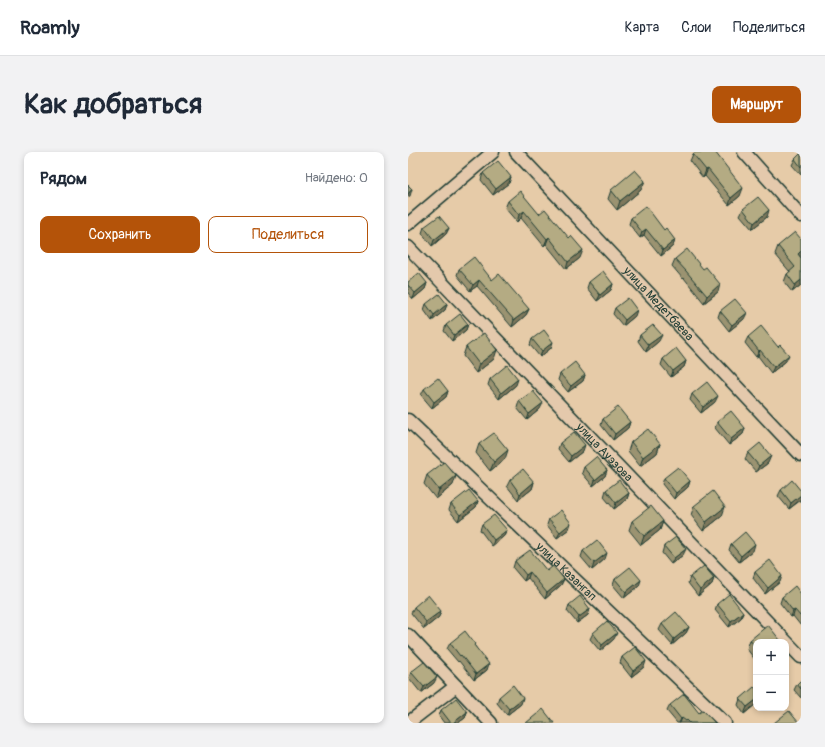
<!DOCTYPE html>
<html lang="ru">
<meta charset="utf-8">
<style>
body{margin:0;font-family:Pangolin,sans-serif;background:#f2f2f3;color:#1f2937}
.controls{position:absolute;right:12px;bottom:12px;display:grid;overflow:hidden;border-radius:8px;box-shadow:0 2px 6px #0003}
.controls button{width:36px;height:36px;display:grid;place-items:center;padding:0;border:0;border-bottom:1px solid #e0e1e3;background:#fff;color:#1f2937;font:20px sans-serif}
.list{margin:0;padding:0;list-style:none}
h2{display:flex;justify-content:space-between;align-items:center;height:52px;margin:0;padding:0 16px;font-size:17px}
h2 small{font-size:13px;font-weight:400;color:#747a83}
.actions{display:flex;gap:8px;padding:12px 16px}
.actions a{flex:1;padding:9px 0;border:1px solid #b45309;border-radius:8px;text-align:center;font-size:14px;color:#b45309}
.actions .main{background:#b45309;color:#fff}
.map{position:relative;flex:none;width:393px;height:571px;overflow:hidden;border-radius:8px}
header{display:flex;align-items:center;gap:24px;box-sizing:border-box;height:56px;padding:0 20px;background:#fff;border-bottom:1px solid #e0e1e3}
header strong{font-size:19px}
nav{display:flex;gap:22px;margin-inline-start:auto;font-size:14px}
.intro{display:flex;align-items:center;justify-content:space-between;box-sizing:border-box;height:96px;padding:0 24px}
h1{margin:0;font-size:28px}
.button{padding:10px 18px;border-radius:8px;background:#b45309;color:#fff;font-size:14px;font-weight:700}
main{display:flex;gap:24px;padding:0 24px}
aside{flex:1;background:#fff;border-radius:8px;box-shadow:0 2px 6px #0003}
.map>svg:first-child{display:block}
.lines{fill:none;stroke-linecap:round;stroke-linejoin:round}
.minor-casing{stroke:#1f3d34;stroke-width:15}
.minor{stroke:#e4c9ac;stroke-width:12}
.wall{fill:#9b9371;stroke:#1f3d34}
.shaded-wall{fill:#7e785c;stroke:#1f3d34}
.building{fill:#b4ab83;stroke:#1f3d34}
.labels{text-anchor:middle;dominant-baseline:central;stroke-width:4;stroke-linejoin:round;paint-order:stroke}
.street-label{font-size:12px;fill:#1f3d34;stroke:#e4c9ac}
</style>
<header>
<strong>Roamly</strong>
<nav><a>Карта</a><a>Слои</a><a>Поделиться</a></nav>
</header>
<div class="intro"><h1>Как добраться</h1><a class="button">Маршрут</a></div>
<main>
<aside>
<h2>Рядом<small>Найдено: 0</small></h2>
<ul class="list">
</ul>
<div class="actions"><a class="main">Сохранить</a><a>Поделиться</a></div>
</aside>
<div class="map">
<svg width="393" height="571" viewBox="0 0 393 571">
<rect width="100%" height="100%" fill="#e6cba8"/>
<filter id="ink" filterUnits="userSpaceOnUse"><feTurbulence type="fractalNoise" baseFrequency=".025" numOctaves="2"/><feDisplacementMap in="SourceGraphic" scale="8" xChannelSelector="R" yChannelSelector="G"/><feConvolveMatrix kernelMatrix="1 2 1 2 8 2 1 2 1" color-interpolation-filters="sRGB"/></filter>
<g filter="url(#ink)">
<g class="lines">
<defs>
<g id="minor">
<path id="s1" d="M108,0l285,303"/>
<path d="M336,0l57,64"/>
<path d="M0,72l85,-72"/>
<path id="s2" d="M0,95l393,410"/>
<path id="s3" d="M0,268l317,303"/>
<path d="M0,483l83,88"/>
<path d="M0,571l48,-37"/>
</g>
</defs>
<use href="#minor" class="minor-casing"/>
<use href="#minor" class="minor"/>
</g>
<g class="wall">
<path d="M393,1v22l-9,-10 3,-6z"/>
<path d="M285,2l47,42 -11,9 -24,-29 -2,2 -13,-17z"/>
<path d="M75,21l28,4 -2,6 -16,12 -12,-15z"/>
<path d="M203,38h30l-24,20 -9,-11z"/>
<path d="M100,49l31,13 41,44 -14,11 -20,-25 -2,2 -23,-28 -4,4 -12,-14z"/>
<path d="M335,57l24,8 -15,12 -12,-14z"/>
<path d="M223,66l33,12 11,10 -2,6 -12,10 -17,-21 -4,3 -11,-14z"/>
<path d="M16,75l25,1 -3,6 -14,12 -10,-13z"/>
<path d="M370,94l23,11v28l-9,7 -8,-10 3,-8 3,-2 -15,-18z"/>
<path d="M267,107l43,33 -14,11 -20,-25 -1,1 -11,-13z"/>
<path d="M51,117l70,40 -3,6 -14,12 -35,-41 -7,5 -13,-16z"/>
<path d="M0,130l19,1 -2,6 -12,10 -5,-6z"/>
<path d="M181,130l24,2 -2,6 -14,11 -10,-13z"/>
<path d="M18,152h21l-2,6 -13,11 -8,-11z"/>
<path d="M207,156l20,8 -12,10 -10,-12z"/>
<path d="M312,159l24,8 -15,12 -11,-14z"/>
<path d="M60,172l-2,6 -14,11 -8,-10 2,-6z"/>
<path d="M232,183l19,6 -13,11 -8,-11z"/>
<path d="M340,185l38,24 -15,12 -13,-17 -2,1 -11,-14z"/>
<path d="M124,187l19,9 -11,9 -10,-12z"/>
<path d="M58,195l28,12 -18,14 -13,-17z"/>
<path d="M255,207l23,2 -2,6 -13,10 -10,-12z"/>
<path d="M152,222l25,1 -2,6 -15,11 -10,-12z"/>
<path d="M82,227l26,6 -17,14 -11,-14z"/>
<path d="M16,237l24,2 -2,6 -14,11 -11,-13z"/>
<path d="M284,242l23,8 -14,11 -11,-13z"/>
<path d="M111,249l21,8 -13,11 -10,-12z"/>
<path d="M195,267l27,3 -2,6 -15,12 -12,-15z"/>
<path d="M309,270l28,6 -2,6 -14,11 -14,-17z"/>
<path d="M223,290l29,2 -3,9 -17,13 -12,-15z"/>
<path d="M152,291l23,8 -14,11 -11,-13z"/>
<path d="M71,292l26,15 -15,12 -14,-18z"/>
<path d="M340,301l20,10 -12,9 -11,-13z"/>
<path d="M176,315l23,3 -2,6 -12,10 -11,-13z"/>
<path d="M19,323l26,10 -17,14 -12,-15z"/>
<path d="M256,326l26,3 -2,6 -14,12 -12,-15z"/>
<path d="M102,328l24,2 -2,7 -14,11 -11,-14z"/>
<path d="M198,338l23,3 -2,6 -13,10 -10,-12z"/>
<path d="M373,338l20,10 -12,9 -11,-13z"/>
<path d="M70,349l-2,6 -18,14 -9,-11 2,-6z"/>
<path d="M286,354l28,10 -19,15 -12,-16z"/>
<path d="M141,367l20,10 -12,9 -10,-13z"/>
<path d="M224,369h31l-3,9 -19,15 -12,-15z"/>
<path d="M74,372l25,6 -3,6 -12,10 -12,-16z"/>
<path d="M323,392l22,7 -14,11 -10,-12z"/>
<path d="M256,394l19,9 -12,9 -9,-11z"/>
<path d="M175,399l22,8 -13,11 -11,-13z"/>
<path d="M107,409l32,10 17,8 -3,6 -16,14 -17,-21 -4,3 -11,-13z"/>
<path d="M347,420l25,10 -15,12 -12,-16z"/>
<path d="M282,425l24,1 -2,6 -14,12 -10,-13z"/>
<path d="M207,427l24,7 -15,12 -11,-13z"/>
<path d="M393,442v32l-8,-10 -2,1 -11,-14 2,-6z"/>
<path d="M309,452l26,8 -2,6 -12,9 -14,-17z"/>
<path d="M161,453l21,4 -2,6 -11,8 -10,-12z"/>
<path d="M6,455l25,10 -15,12 -13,-16z"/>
<path d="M254,472l27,3 -3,6 -14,12 -13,-15z"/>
<path d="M185,481l21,6 -14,12 -10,-12z"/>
<path d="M342,488h30l-1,2h-23v19l-9,-12z"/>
<path d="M42,491l25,3 12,24 -13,10 -15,-19 -1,1 -11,-13z"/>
<path d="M214,505l22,10 -13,10 -11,-14z"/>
<path d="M3,520l23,11 -13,10 -12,-15z"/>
<path d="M393,528v18l-7,-8 3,-6z"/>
<path d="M348,537v15l-12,10 -6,-9 2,-6z"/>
<path d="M91,545l22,7 -14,11 -10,-12z"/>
<path d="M262,553l29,8 16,10h-38l-10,-12z"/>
<path d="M33,558l26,2 -2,6 -7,5h-14l-5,-7z"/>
</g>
<g class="shaded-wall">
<path d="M300,17l-3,7 -2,2 3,-8z"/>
<path d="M103,25l-2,6 -16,12 3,-6z"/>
<path d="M237,29l-4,9 -24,20 3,-9z"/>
<path d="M335,36l-3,8 -11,9 2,-7z"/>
<path d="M4,37l-2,7 -2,1v-3z"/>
<path d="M361,58l-2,7 -15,12 2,-6z"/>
<path d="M116,59l-3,7 -4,4 2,-7z"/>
<path d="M41,76l-3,6 -14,12 2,-6z"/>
<path d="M238,77l-2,6 -4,3 2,-6z"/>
<path d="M141,85l-3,7 -2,2 3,-7z"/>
<path d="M267,88l-2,6 -12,10 2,-6z"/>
<path d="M175,98l-3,8 -14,11 2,-7z"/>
<path d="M393,99v6l-6,5 3,-8z"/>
<path d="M71,128l-2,6 -7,5 3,-6z"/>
<path d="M393,128v5l-9,7 3,-7z"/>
<path d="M19,131l-2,6 -12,10 2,-6z"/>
<path d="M205,132l-2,6 -14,11 3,-6z"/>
<path d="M312,132l-2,8 -14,11 3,-7z"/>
<path d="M39,152l-2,6 -13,11 2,-6z"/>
<path d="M121,157l-3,6 -14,12 2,-7z"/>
<path d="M229,158l-2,6 -12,10 2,-6z"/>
<path d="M339,161l-3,6 -15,12 3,-6z"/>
<path d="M60,172l-2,6 -14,11 2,-6z"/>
<path d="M254,183l-3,6 -13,11 2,-7z"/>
<path d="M145,190l-2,6 -11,9 2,-6z"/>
<path d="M89,198l-3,9 -18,14 3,-9z"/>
<path d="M352,198l-2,6 -2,1 3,-6z"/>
<path d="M381,203l-3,6 -15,12 3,-6z"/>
<path d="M278,209l-2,6 -13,10 2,-6z"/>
<path d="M177,223l-2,6 -15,11 3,-6z"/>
<path d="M110,227l-2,6 -17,14 2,-6z"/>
<path d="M40,239l-2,6 -14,11 2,-6z"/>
<path d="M310,244l-3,6 -14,11 2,-6z"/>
<path d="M135,251l-3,6 -13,11 2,-6z"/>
<path d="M222,270l-2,6 -15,12 2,-6z"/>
<path d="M337,276l-2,6 -14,11 2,-6z"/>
<path d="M252,292l-3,9 -17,13 3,-9z"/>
<path d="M177,293l-2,6 -14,11 2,-6z"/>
<path d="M100,298l-3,9 -15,12 4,-9z"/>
<path d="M363,304l-3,7 -12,9 3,-6z"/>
<path d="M199,318l-2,6 -12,10 2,-6z"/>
<path d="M48,324l-3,9 -17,14 3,-9z"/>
<path d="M282,329l-2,6 -14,12 2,-6z"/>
<path d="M126,330l-2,7 -14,11 2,-6z"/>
<path d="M221,341l-2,6 -13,10 2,-6z"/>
<path d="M393,343v4l-12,10 2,-6z"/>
<path d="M70,349l-2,6 -18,14 2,-6z"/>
<path d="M317,355l-3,9 -19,15 3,-9z"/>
<path d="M255,369l-3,9 -19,15 3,-9z"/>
<path d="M163,371l-2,6 -12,9 3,-6z"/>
<path d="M99,378l-3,6 -12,10 2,-6z"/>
<path d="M347,392l-2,7 -14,11 2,-6z"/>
<path d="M278,397l-3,6 -12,9 3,-6z"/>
<path d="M199,401l-2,6 -13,11 2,-7z"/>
<path d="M122,420l-2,6 -4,3 2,-6z"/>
<path d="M374,424l-2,6 -15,12 3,-6z"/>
<path d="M306,426l-2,6 -14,12 2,-6z"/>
<path d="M156,427l-3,6 -16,14 2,-6z"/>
<path d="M233,428l-2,6 -15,12 2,-6z"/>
<path d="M182,457l-2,6 -11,8 2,-6z"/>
<path d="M387,458l-2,6 -2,1 2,-6z"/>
<path d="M33,459l-2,6 -15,12 2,-7z"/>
<path d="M335,460l-2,6 -12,9 2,-6z"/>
<path d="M281,475l-3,6 -14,12 2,-6z"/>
<path d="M209,481l-3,6 -14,12 2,-6z"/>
<path d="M238,509l-2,6 -13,10 2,-6z"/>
<path d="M81,512l-2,6 -13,10 2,-6z"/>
<path d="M29,525l-3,6 -13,10 3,-6z"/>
<path d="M115,546l-2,6 -14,11 2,-6z"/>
<path d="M348,548v4l-12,10 3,-7z"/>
<path d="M59,560l-2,6 -7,5h-5z"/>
<path d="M274,566l-2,5h-1l2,-4z"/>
</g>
<g class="building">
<path d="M287,0h20l28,36 -12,10 -23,-29 -2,1 -13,-16z"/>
<path d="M393,1v14l-6,-8z"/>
<path d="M90,9l13,16 -15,12 -13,-16z"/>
<path d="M227,18l10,11 -25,20 -9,-11z"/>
<path d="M0,33l4,4 -4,5z"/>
<path d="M112,39l19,23 6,-5 24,29 2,-2 12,14 -15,12 -19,-25 -2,2 -23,-28 -5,4 -11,-14z"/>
<path d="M350,45l11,13 -15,13 -11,-14z"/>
<path d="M238,54l18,24 2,-2 9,12 -12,10 -17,-21 -4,3 -11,-14z"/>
<path d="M31,64l10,12 -15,12 -10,-13z"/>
<path d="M387,80l6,7v12l-3,3 3,4v22l-6,5 -8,-11 8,-7 -17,-21z"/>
<path d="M279,97l16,20 3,-2 14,17 -13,12 -21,-25 -11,-12z"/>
<path d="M66,105l18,23 7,-6 30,35 -15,11 -35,-40 -6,5 -14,-16z"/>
<path d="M195,119l10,13 -13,11 -11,-13z"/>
<path d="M11,121l8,10 -12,10 -7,-8v-3z"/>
<path d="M31,142l8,10 -13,11 -8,-11z"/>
<path d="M220,146l9,12 -12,10 -10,-12z"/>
<path d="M327,147l12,14 -15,12 -12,-14z"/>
<path d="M52,162l8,10 -14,11 -8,-10z"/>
<path d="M245,173l9,10 -14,10 -8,-10z"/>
<path d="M353,174l17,21 2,-2 9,10 -15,12 -14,-17 -1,1 -11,-14z"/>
<path d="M136,178l9,12 -11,9 -10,-12z"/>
<path d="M76,181l13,17 -18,14 -13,-17z"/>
<path d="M268,196l10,13 -13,10 -10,-12z"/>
<path d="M167,210l10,13 -14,11 -11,-12z"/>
<path d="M99,213l11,14 -17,14 -11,-14z"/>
<path d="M30,226l10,13 -14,11 -10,-13z"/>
<path d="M299,230l11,14 -15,11 -11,-13z"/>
<path d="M125,239l10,12 -14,11 -10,-13z"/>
<path d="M210,255l12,15 -15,12 -12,-15z"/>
<path d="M323,259l14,17 -14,11 -14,-17z"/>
<path d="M240,277l12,15 -17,13 -12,-15z"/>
<path d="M166,280l11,13 -14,11 -11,-13z"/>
<path d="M86,281l14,17 -14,12 -15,-18z"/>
<path d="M352,291l11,13 -12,10 -11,-13z"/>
<path d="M188,305l11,13 -12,10 -11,-13z"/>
<path d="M36,310l12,14 -17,14 -12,-15z"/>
<path d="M270,315l12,14 -14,12 -12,-15z"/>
<path d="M115,317l11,13 -14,12 -10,-14z"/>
<path d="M211,328l10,13 -13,10 -10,-13z"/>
<path d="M384,328l9,11v4l-10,8 -10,-13z"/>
<path d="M61,338l9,11 -18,14 -9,-11z"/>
<path d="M305,339l12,16 -19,15 -12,-16z"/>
<path d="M243,354l12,15 -19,15 -12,-15z"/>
<path d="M153,358l10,13 -11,9 -11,-13z"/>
<path d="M86,363l13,15 -13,10 -12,-16z"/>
<path d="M337,380l10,12 -14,12 -10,-12z"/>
<path d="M268,385l10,12 -12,9 -10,-12z"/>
<path d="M189,388l10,13 -13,10 -11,-12z"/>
<path d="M122,398l17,21 6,-5 11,13 -17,14 -17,-21 -4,3 -11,-14z"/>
<path d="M362,408l12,16 -14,12 -13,-16z"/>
<path d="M296,414l10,12 -14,12 -10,-13z"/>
<path d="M222,415l11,13 -15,12 -11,-13z"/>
<path d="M387,434l6,8v23l-6,-7 -2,1 -11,-14z"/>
<path d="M321,442l14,18 -12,9 -14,-17z"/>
<path d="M20,443l13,16 -15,11 -12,-15z"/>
<path d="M172,444l10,13 -11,8 -10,-12z"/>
<path d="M268,460l13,15 -15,12 -12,-15z"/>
<path d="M199,469l10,12 -15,12 -9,-12z"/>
<path d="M360,473l12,15 -2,2h-22v6l-6,-8z"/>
<path d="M57,479l10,13 -1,1 15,19 -13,10 -15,-19 -1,1 -10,-13z"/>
<path d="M227,495l11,14 -13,10 -11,-14z"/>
<path d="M16,510l13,15 -13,10 -13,-15z"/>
<path d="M393,528v9l-4,-5z"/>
<path d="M105,533l10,13 -14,11 -10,-12z"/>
<path d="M346,535l2,2v11l-9,7 -7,-8z"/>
<path d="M276,542l15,19 4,-3 12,13h-25l-3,-3 -1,1 -4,-3 -1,1 -11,-14z"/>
<path d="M48,546l11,14 -14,11h-2l-10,-13z"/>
<path d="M135,557l11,14h-28z"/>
<path d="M381,559l10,12h-25z"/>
</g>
</g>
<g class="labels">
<g class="street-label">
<text stroke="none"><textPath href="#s1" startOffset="208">улица Медетбаева</textPath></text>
<text stroke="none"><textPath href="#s2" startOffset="284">улица Ауэзова</textPath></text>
<text stroke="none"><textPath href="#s3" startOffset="219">улица Казангап</textPath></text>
</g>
</g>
</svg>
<div class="controls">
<button>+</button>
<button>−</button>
</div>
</div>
</main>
